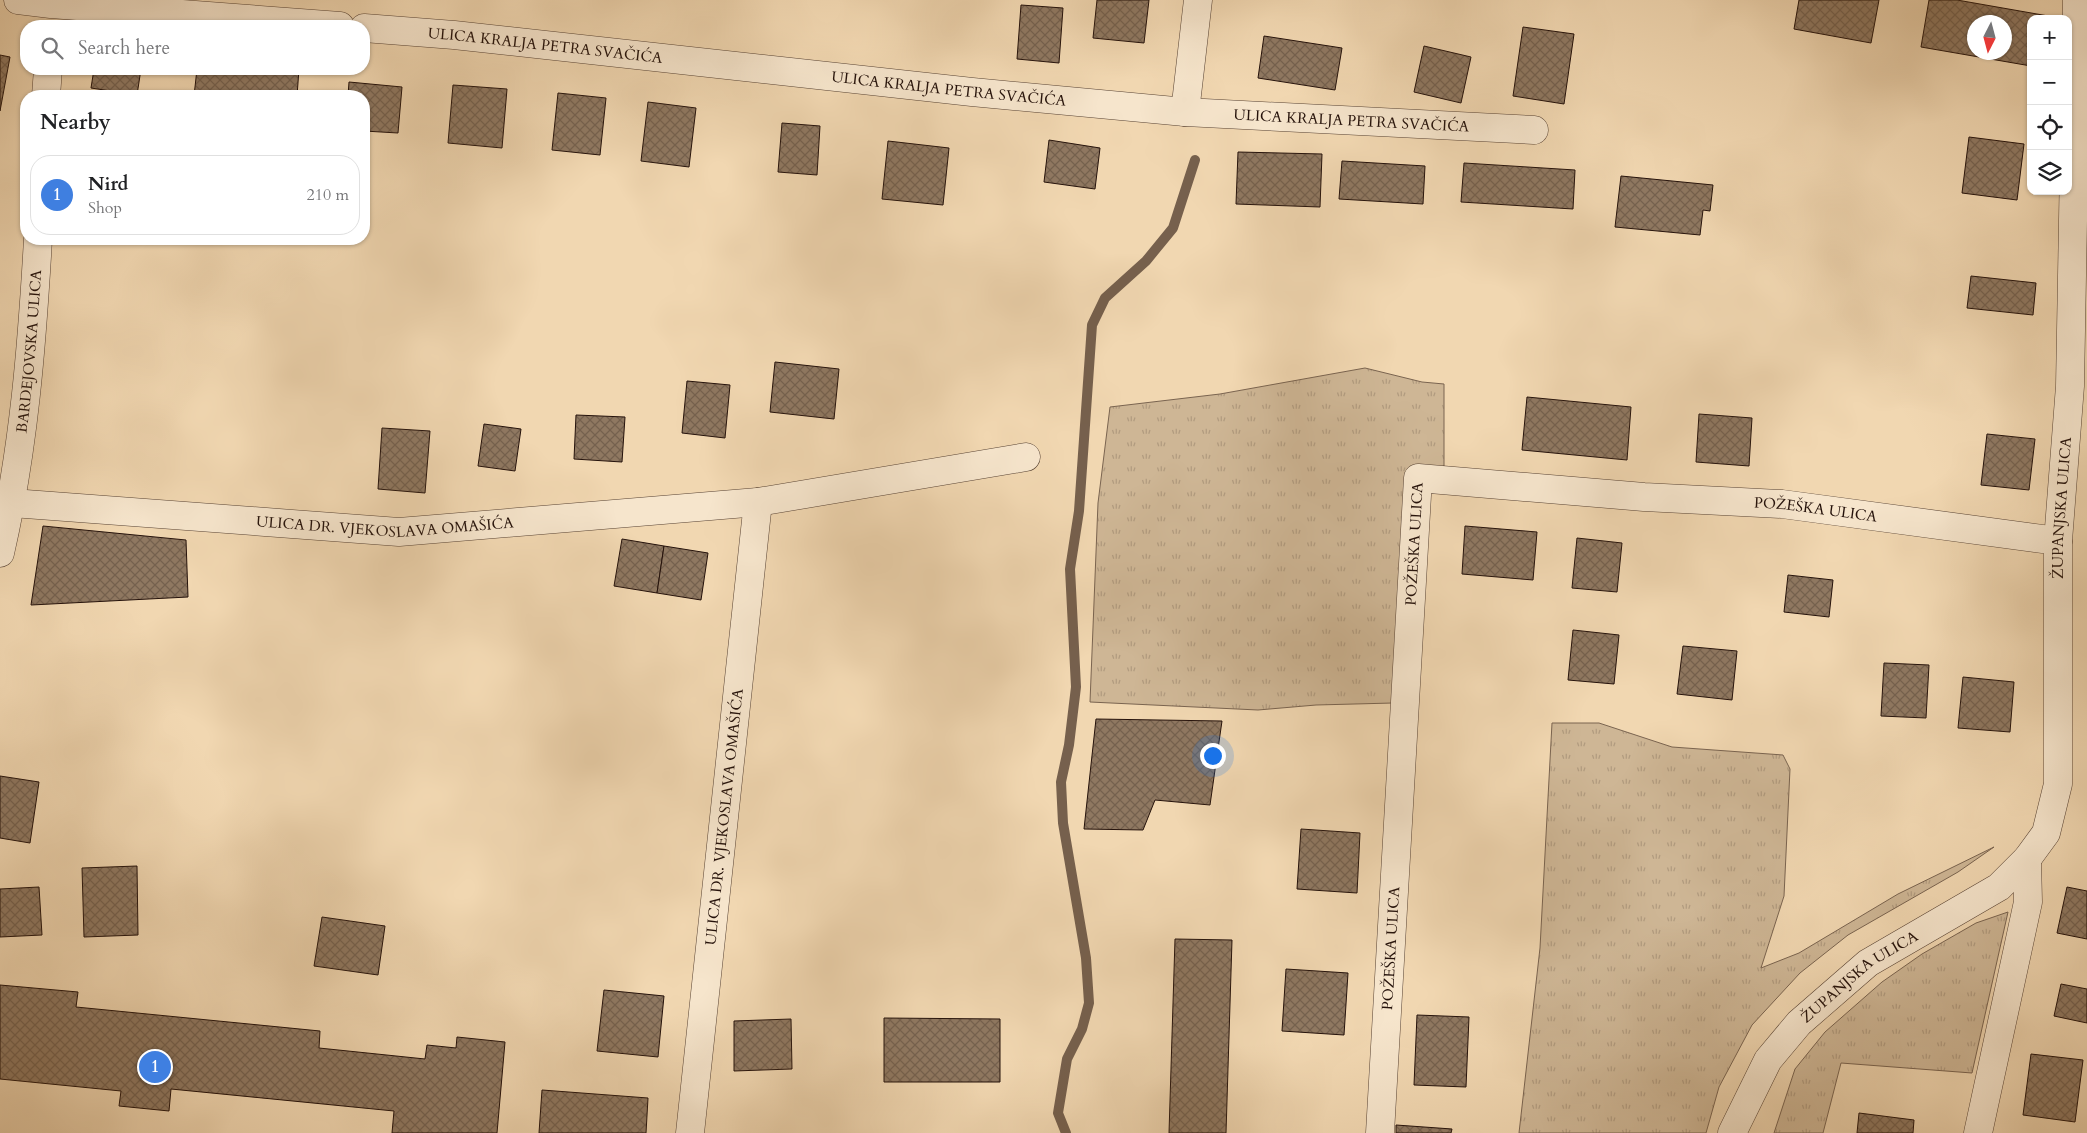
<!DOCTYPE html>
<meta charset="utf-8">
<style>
body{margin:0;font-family:Cardo,serif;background:#f6f6f6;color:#202124}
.controls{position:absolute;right:15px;top:15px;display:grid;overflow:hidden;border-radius:10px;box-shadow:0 1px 4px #0004}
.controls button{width:45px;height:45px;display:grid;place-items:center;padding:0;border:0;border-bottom:1px solid #e0e0e0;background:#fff;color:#202124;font:25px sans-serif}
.compass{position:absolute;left:1967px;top:15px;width:45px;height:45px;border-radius:50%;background:#fff;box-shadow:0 1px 4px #0004;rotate:186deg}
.you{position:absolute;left:1212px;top:755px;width:18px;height:18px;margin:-12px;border:4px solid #fff;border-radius:50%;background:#1a73e8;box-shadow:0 0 0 8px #1a73e833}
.badge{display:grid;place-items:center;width:32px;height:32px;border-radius:50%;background:#db2777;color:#fff;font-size:16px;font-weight:700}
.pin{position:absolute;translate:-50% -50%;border:2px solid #fff;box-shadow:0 1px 5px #0006}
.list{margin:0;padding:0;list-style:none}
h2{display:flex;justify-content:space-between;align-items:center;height:65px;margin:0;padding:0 20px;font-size:21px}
h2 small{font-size:16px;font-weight:400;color:#757577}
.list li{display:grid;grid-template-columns:32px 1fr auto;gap:15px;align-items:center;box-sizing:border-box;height:80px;margin:0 10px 10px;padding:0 10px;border:1px solid #e0e0e0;border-radius:20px}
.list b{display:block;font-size:19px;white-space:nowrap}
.list p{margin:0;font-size:16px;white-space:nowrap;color:#757577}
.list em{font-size:16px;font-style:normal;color:#757577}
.icon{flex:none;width:28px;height:28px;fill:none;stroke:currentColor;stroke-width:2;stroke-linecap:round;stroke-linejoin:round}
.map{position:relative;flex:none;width:2087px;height:1133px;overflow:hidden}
.search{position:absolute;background:#fff;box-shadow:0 1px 4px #0004;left:20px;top:20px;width:350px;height:55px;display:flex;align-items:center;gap:12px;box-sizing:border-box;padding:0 18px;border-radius:20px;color:#757577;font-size:19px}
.panel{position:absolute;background:#fff;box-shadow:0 1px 4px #0004;left:20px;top:90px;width:350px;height:155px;border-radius:20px}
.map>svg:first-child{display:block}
.grass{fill:url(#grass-tufts);stroke:#7a6450}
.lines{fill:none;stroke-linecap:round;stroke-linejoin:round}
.stream{stroke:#76604d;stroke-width:10}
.building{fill:url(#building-cross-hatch);stroke:#25120b;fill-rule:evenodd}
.minor-casing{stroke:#584334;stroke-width:29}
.minor{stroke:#f6e5cc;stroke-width:28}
.labels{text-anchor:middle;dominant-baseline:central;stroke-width:4;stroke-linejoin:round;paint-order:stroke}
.street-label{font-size:15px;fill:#25120b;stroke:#f6e5cc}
</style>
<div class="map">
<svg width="2087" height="1133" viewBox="0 0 2087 1133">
<defs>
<pattern id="grass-tufts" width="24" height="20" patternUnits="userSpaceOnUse" patternTransform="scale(1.25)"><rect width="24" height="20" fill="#ceb695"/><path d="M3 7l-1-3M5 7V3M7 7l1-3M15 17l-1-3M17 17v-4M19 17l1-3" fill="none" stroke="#b19b7f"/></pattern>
<pattern id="building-cross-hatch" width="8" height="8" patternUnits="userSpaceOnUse" patternTransform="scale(1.25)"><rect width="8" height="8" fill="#8f7861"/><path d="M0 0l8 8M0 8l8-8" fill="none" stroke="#75614e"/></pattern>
</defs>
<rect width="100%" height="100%" fill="#f1d7b1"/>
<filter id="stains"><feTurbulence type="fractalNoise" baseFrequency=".004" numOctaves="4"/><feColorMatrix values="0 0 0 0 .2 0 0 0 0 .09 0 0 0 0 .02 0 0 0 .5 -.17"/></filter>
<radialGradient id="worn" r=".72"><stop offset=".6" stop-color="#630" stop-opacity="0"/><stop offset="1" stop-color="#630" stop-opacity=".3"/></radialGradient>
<g class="grass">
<path d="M1365,368l57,14 22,2v82l-39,11 -12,226 -77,2 -58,5 -168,-8 8,-199 12,-96 110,-13z"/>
<path d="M1552,723h47l73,24 111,8 7,14 -6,127 -23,72 38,-15 99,-59 96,-47 -36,25 -110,63 -48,38 -48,52 -33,62 -13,46h-187l21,-185z"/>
<path d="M2008,912l-36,161 -131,-10 -18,70h-49l21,-64 30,-37 57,-50 40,-28 54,-31z"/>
</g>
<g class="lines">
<path class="stream" d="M1066,1133l-8,-20 9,-54 15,-30 7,-26 -3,-45 -23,-135 -2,-41 8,-37 7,-58 -6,-118 9,-58 13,-186 13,-27 41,-37 27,-33 22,-68"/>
</g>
<g class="building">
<path d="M1097,0h52l-5,43 -51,-5z"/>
<path d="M1799,0h80l-8,43 -77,-14z"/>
<path d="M1929,0h28l97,17v2h-23v47l-110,-19zM1974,22h30v30h-30z"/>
<path d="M1021,5l42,3 -4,55 -42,-4z"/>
<path d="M1523,27l51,7 -10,70 -51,-8z"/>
<path d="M1264,36l78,12 -7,42 -77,-12z"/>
<path d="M1424,46l47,11 -10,46 -47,-11z"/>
<path d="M0,55l10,2 -10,54z"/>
<path d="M94,69h47l-4,26 -46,-7z"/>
<path d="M197,69h102l-2,27h-103z"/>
<path d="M349,82l53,5 -4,46 -34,-2v-35h-16z"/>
<path d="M453,85l54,4 -5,59 -54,-5z"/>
<path d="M558,93l48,5 -6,57 -48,-5z"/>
<path d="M648,102l48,6 -7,59 -48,-6z"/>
<path d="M782,123l38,3 -3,49 -39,-3z"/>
<path d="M1969,137l55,7 -7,56 -55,-7z"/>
<path d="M1049,140l51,8 -5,41 -51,-7z"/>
<path d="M888,141l61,7 -6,57 -61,-6z"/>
<path d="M1238,152l84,2 -2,53 -84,-3z"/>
<path d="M1342,161l83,5 -2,38 -84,-5z"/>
<path d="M1464,163l111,7 -2,39 -112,-7z"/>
<path d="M1621,176l92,9 -3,26 -7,-1 -3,25 -85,-8z"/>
<path d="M1971,276l65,7 -3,32 -66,-7z"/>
<path d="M775,362l64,7 -5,50 -64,-7z"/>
<path d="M687,381l43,4 -5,53 -43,-5z"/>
<path d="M1527,397l104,10 -4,53 -105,-10z"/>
<path d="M1699,414l53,4 -3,48 -53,-4z"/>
<path d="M576,415l49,2 -3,45 -48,-3z"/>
<path d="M484,424l37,5 -6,42 -37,-5z"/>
<path d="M382,428l48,3 -5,62 -47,-4z"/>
<path d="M1987,434l48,5 -6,51 -48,-5z"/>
<path d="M43,526l143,14 2,57 -157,8z"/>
<path d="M1465,526l72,6 -4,48 -71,-6z"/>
<path d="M1577,538l45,5 -5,49 -45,-4z"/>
<path d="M622,539l42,7 -7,47 -43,-7z"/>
<path d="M664,546l44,7 -7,47 -44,-7z"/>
<path d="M1788,575l45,5 -4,37 -45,-5z"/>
<path d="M1573,630l46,5 -5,49 -46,-4z"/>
<path d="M1683,646l54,5 -5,49 -55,-6z"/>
<path d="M1884,663l45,2 -3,53 -45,-2z"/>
<path d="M1963,677l51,5 -4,50 -52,-4z"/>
<path d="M1096,719l126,2 -12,84 -55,-5 -12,30 -59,-1z"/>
<path d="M0,776l39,6 -9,61 -30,-5z"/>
<path d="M1301,829l59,4 -3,60 -60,-4z"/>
<path d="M137,866l1,69 -54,2 -2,-69z"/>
<path d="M39,887l3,48 -42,2v-48z"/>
<path d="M2067,887l20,4v48l-30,-6z"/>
<path d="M322,917l63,9 -7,49 -64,-9z"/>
<path d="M1175,939l57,1 -6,193h-57z"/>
<path d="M1286,969l62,4 -4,62 -62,-4z"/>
<path d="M2061,984l26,5v34l-33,-7z"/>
<path d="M0,985l78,7 -2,15 244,24 -1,17 106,11 2,-14 29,3 1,-11 48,5 -8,91h-105l2,-22 -223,-22 -2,22 -50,-5 2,-15 -121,-12z"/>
<path d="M604,990l60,6 -6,61 -61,-6z"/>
<path d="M1417,1015l52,2 -3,70 -52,-2z"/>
<path d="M884,1018l116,1v63h-116z"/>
<path d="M791,1019l1,50 -58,2v-50z"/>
<path d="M2031,1054l52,6 -8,62 -52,-7z"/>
<path d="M542,1090l106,8 -2,35h-107z"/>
<path d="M1859,1113l55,7 -1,13h-56z"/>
<path d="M1396,1125l56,4 -1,4h-55z"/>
</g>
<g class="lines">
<defs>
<g id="minor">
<path d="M18,0l33,4 289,22"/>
<path id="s1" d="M364,28l90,7 518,57 213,20 349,18"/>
<path d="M46,96l2,-27"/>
<path d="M1185,112l13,-112"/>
<path id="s2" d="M12,503l387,29 359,-30 268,-45"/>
<path id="s3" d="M0,553c24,-104 32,-209 38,-314"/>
<path id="s4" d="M690,1133l68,-631"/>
<path id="s5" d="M1380,1133l38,-655 226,19 138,7 276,37"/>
<path id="s6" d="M1732,1133l36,-73 31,-37 69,-60 131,-76 28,-28 19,-26 12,-49v-243l12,-155 7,-386"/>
<path d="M1978,1133l50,-231 -1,-43"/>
</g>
</defs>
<use href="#minor" class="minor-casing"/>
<use href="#minor" class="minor"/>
</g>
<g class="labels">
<g class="street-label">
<text stroke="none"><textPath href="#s1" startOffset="182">ULICA KRALJA PETRA SVAČIĆA</textPath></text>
<text stroke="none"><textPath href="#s1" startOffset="588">ULICA KRALJA PETRA SVAČIĆA</textPath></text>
<text stroke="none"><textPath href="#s1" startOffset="992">ULICA KRALJA PETRA SVAČIĆA</textPath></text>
<text stroke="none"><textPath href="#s3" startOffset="204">BARDEJOVSKA ULICA</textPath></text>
<text stroke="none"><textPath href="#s6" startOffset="771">ŽUPANJSKA ULICA</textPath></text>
<text stroke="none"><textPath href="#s5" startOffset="1055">POŽEŠKA ULICA</textPath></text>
<text stroke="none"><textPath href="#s2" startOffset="374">ULICA DR. VJEKOSLAVA OMAŠIĆA</textPath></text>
<text stroke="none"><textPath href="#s5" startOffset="590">POŽEŠKA ULICA</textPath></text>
<text stroke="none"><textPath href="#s4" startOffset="318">ULICA DR. VJEKOSLAVA OMAŠIĆA</textPath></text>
<text stroke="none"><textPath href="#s5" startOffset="185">POŽEŠKA ULICA</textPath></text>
<text stroke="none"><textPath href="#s6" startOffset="206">ŽUPANJSKA ULICA</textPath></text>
</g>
</g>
<rect width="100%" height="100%" filter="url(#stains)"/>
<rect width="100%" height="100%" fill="url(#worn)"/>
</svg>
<div class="controls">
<button>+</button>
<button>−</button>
<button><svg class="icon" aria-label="locate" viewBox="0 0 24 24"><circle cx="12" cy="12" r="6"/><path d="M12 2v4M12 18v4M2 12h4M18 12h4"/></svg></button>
<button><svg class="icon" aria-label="layers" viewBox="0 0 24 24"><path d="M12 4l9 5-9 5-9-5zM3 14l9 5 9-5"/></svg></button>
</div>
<svg class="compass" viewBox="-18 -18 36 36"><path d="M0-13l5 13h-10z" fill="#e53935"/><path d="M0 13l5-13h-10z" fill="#757577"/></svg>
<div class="you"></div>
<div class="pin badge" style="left:155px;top:1067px;background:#3f7fe0">1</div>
<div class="search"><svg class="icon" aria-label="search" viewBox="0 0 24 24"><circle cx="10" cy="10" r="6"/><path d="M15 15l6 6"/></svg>Search here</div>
<section class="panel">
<h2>Nearby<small></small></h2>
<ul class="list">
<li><span class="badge" style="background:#3f7fe0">1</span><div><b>Nird</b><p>Shop</p></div><em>210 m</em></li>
</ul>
</section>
</div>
